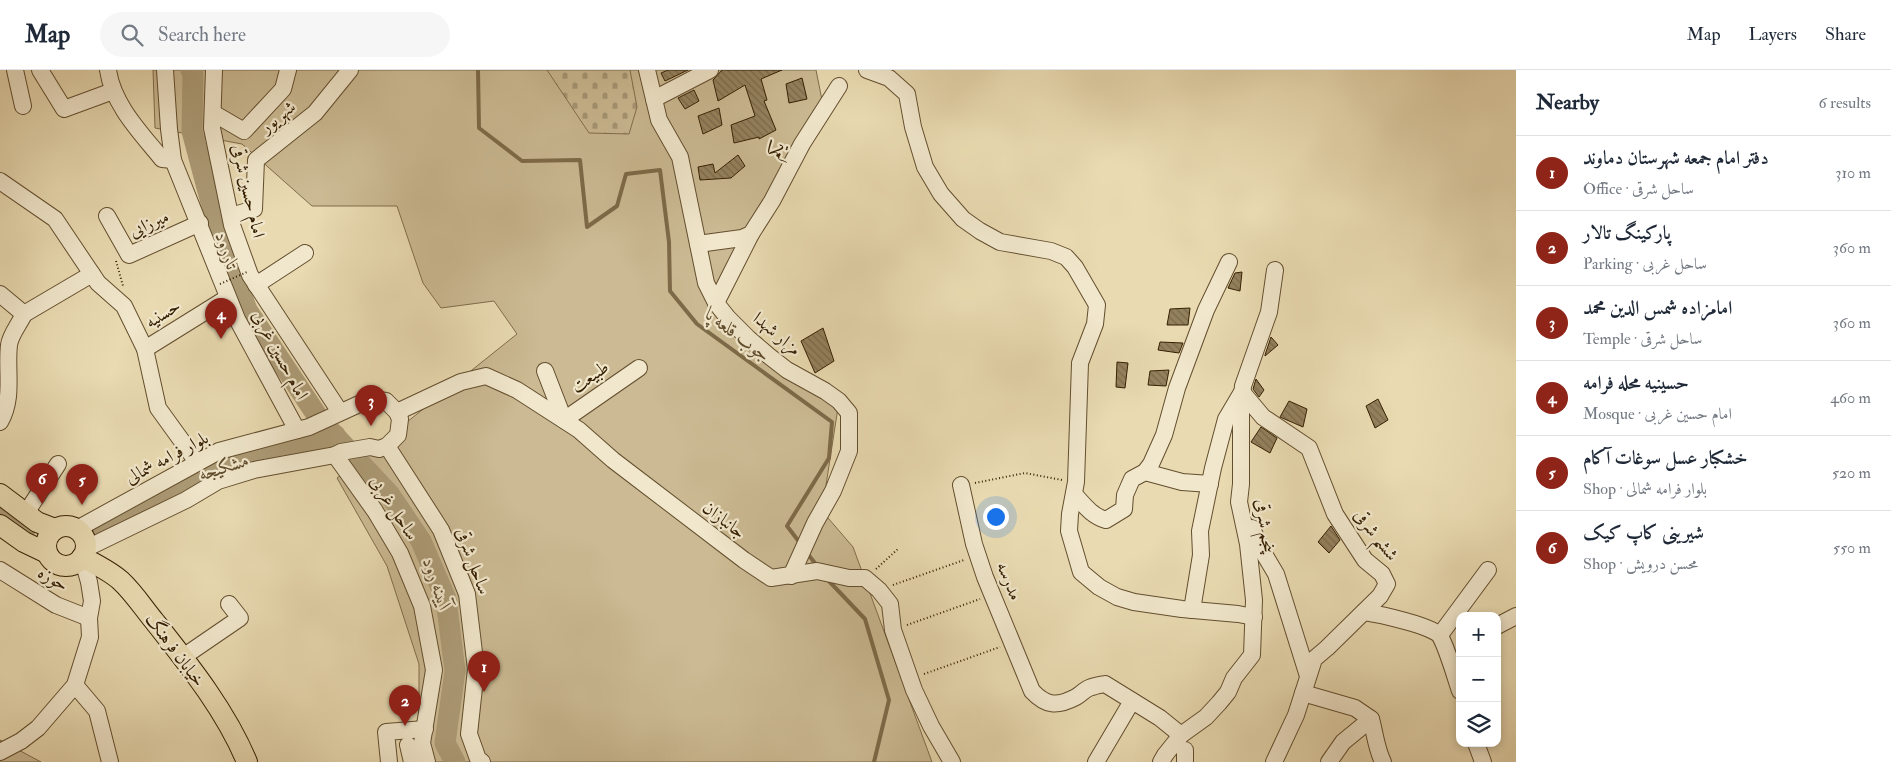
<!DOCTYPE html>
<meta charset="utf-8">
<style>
body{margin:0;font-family:"IM FELL Double Pica",Amiri,serif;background:#f6f6f7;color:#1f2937}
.controls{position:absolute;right:15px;bottom:15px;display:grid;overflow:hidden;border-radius:10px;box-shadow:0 2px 8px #0003}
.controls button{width:45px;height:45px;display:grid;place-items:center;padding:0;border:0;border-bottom:1px solid #e0e1e3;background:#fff;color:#1f2937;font:25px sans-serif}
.you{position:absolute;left:995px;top:446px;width:18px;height:18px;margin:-12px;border:4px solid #fff;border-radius:50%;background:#1a73e8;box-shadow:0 0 0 8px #1a73e833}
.badge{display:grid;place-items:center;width:32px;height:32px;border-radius:50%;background:#8f2418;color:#fff;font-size:16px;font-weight:700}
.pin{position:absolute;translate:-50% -41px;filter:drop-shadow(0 1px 2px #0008)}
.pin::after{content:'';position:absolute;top:26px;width:18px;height:15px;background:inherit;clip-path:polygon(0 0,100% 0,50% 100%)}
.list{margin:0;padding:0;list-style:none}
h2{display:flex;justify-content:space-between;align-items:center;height:65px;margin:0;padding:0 20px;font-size:21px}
h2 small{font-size:16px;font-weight:400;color:#747a83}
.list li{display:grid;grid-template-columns:32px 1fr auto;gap:15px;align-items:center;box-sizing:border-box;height:75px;padding:0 20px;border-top:1px solid #e0e1e3}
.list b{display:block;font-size:19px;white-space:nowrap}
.list p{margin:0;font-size:16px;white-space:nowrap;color:#747a83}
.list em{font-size:16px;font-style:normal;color:#747a83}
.icon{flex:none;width:28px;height:28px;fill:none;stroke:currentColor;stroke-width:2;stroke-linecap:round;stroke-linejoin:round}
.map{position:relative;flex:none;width:1516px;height:692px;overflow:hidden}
header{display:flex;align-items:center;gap:30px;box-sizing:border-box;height:70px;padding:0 25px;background:#fff;border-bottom:1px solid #e0e1e3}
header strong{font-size:24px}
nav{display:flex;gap:28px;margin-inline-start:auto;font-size:18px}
.search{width:350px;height:45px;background:#f6f6f7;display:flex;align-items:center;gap:12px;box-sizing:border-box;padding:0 18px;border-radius:28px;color:#747a83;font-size:19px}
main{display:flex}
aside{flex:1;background:#fff}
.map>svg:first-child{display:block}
.green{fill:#cbba93;stroke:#806d4b}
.cemetery{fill:url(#cemetery-stones);stroke:#806d4b}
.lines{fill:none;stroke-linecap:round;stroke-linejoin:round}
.stream{stroke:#7d6a48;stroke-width:4}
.river{stroke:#ac9b76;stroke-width:21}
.building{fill:url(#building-back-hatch);stroke:#362003}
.minor-casing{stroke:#634e2e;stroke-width:18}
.major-casing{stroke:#362003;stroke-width:22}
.path{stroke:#362003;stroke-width:2;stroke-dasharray:1 2.5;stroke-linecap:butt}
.minor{stroke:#f1e7cc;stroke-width:16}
.major{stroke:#e9dab1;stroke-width:20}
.path-bridge{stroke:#362003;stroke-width:2;stroke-dasharray:1 2.5;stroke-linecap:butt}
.labels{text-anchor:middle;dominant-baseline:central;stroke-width:4.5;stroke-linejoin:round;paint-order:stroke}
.street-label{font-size:18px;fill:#362003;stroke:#f1e7cc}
.water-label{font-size:19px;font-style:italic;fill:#5f4b2b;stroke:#f1e7cc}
</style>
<header>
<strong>Map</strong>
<div class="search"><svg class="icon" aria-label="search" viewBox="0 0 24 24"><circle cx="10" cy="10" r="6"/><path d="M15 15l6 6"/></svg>Search here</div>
<nav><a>Map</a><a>Layers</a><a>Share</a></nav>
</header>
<main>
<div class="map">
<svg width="1516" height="692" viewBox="0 0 1516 692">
<defs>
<pattern id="cemetery-stones" width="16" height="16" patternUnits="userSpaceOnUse" patternTransform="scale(1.25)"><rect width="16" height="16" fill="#cbba93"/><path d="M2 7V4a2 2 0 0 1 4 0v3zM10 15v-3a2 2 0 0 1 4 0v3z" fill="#a69776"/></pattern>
<pattern id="building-back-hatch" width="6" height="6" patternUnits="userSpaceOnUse" patternTransform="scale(1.25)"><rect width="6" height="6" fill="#93815d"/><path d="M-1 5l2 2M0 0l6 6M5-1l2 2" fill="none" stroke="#79694b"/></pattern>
</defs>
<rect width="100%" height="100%" fill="#e9dab1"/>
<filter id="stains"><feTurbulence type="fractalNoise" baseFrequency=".004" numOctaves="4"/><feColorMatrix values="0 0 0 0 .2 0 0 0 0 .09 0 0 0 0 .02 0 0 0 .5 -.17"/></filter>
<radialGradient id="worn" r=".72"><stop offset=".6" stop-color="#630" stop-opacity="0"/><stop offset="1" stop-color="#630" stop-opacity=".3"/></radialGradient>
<g class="green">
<path d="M153,0h663l8,40 -108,193 123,98 -17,110 31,36 79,215h-513v-98l-32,-98 -50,-88 180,-144 -23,-33 -53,7 -18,-25 -26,-77h-85l-70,-62 -87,-16z"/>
<path d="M0,670l41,22h-41z"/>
</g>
<path class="cemetery" d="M547,0h83l7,37 -8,27 -40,-1z"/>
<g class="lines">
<g class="stream">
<path d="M478,0l1,58 43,33 58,-1 7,67 30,-21 9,-32 34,-4 9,72 1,49 27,33 135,98 -3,36 -42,68 13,17"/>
<path d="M807,483l11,14"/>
<path d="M827,509l38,40 24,81 -15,62"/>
</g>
<g class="river">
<path d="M191,0l2,4 -1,57 26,98 29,81 73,110 70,75 31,46 25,58 9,72 -10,72 10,19"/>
<path d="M0,439l26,19"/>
<path d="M94,462l81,-44 28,-18 22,-8 110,-27"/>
</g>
</g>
<g class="building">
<path d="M668,0h20l-23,11 -4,-8z"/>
<path d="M722,0h60l-21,9 6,21 -3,1 12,29 -17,9v-2l-25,6 -3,-18 24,-9 -10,-31 -27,16 -5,-21z"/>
<path d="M802,8l5,21 -18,4 -3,-19z"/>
<path d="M694,20l5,11 -14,8 -7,-11z"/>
<path d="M719,38l3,17 -19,9 -5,-18z"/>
<path d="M738,85l7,11 -14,12 -31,2 -2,-13 15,-3 2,9z"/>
<path d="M1242,202l-2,19 -12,-3 7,-15z"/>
<path d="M1190,238l-2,17h-21l3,-16z"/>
<path d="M823,258l11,33 -19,12 -14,-32z"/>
<path d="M1271,267l7,8 -13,11v-1z"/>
<path d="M1160,272l23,1 -4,10 -21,-3z"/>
<path d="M1117,292l11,1 -3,25 -9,-1z"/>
<path d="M1169,300l-3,16 -18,-1 2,-14z"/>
<path d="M1256,309l8,11 -5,7 -6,-8z"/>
<path d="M1378,329l10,21 -13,8 -9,-22z"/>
<path d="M1289,331l18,8 -4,18 -23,-10z"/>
<path d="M1261,357l16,11 -7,15 -19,-11z"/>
<path d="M1331,456l9,14 -11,13 -11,-11z"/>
</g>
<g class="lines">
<defs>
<g id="minor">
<path d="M15,0l8,36"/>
<path d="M40,0l24,39 49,-18"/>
<path d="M108,0c5,35 33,63 54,89l11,1"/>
<path d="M165,0l4,59 4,31 64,159 60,111"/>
<path d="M214,0l-2,58 20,97 18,50 90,137"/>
<path d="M647,0l12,50 21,37 26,126 10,20 12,15 20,20 21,18 18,14 38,21 14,10 10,12v38l-16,40 -18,32 -24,53"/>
<path d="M867,0l22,8 18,16 6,33 12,40 16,27 22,25 17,12 20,11 51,9 15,6 9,10 22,38 -2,19 -15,39 -4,119 -6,32 -1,17 12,41 18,15 18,10 17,5 48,7 56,5 16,3"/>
<path d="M654,29l56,-29"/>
<path d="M213,43l31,18 39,-42 5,-19"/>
<path d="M0,111l55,38 43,64 26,23 21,43 13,59 39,54"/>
<path d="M107,146l22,39 71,-32"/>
<path d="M231,146l23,-7 2,-49 59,-47 35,-43"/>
<path d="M698,174l44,-6 9,-4 21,-33 30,-57 37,-58"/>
<path d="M256,215l49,-32"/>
<path d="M0,224l24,20"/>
<path d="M716,233l35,-69"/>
<path d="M24,244l68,-40"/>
<path d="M145,279l82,-51"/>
<path d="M545,301l19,49 75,-52"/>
<path d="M397,342l64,-30 25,-6 31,14 62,40 34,30 131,100 27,18 46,-7 32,7h16l14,12 11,14 3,26 21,60 17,36 21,36"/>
<path d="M0,352c14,-24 6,-51 9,-77 1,-10 11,-22 15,-31"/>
<path d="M387,376l54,84 26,64 9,75 -7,65 9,25 4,3"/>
<path d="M335,385l40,56 25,42 22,53 12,64 -12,73 5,19"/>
<path d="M1145,402l37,10 28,2"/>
<path d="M961,415l13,59 11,33 47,114c14,15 25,16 44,6 4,-2 8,-7 13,-9 5,-2 11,-3 16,-4l55,34 21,17 -16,20 -4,7"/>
<path d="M1074,424c10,11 18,22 32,26l18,-11 1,-14 7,-16 13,-7 6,-8 13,-29 13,-47 29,-78 23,-48"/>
<path d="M26,443l32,-49"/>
<path d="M1252,458l8,19 16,27 32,102"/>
<path d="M77,459l142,-78 90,-24 61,-28 16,2 11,11 3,7 -2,16 -11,11 -8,3 -9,-2 -29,5 -6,3 -81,15 -36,11 -32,19 -101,49"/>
<path d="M0,500l56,35 33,13"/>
<path d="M1192,540l9,-55 -1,-24 13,-63 13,-49 16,-27 21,25 46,31 26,66 30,46 17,14 5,10 -7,12 -53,52 -13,11 -18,56 -22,47"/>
<path d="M1364,542c14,2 70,14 76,24 7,12 15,40 20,55"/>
<path d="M1497,556l19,-10"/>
<path d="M1440,565l48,-65"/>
<path d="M183,587l57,-39 -11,-14"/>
<path d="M75,615l22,26 13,51"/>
<path d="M1303,623l52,15 16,11 -28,23 -14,20"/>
<path d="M1371,649c4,14 5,29 12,43"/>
<path d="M1181,665l25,-18 13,-14 9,-11 6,-14 18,-23 2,-55 -6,-56 -9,-42 2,-18v-73l2,-25 26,-74 6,-42"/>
<path d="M1476,673l7,19"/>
<path d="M408,675l4,17"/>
<path d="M1185,680v12"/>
<path d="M0,682l21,-11 17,-13 37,-43 15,-48 -1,-19 3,-17 -3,-19 -7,-25"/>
<path d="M389,692l-3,-30 39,-3"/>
<path d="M1096,692l36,-61"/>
</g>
<g id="major">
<path d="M0,424l37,28 18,7"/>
<path d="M0,455l24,17 23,11"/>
<circle cx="66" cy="476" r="20"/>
<path d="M82,487c13,7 28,14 39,24 13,12 23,28 34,41 34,43 71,89 92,140"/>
</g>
</defs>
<use href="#minor" class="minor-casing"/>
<use href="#major" class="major-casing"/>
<g class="path">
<path d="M116,191l7,25"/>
<path d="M975,413l50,-10 37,7"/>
<path d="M876,499l23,-21"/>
<path d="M893,515l71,-25"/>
<path d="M907,555l73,-26"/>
<path d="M924,604l76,-27"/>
</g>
<use href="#minor" class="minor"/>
<use href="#major" class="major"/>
<path class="path-bridge" d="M220,214l27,-12"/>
</g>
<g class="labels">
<g class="street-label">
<text transform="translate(278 47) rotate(-39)">شهریور</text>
<text transform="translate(776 80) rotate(-62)">یکم</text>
<text transform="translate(248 121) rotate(77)">امام حسین شرقی</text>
<text transform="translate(149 154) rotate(-24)">میرزایی</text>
<text transform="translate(163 244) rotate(-31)">حسنیه</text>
<text transform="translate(777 264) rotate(40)">مزار شهدا</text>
<text transform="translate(280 285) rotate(62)">امام حسین غربی</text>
<text transform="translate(590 307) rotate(-35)">طبیعت</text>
<text transform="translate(167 388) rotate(-28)">بلوار فرامه شمالی</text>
<text transform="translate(394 438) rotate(57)">ساحل غربی</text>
<text transform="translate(724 450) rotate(37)">جانبازان</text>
<text transform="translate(1265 456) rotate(82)">پنجم شرقی</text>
<text transform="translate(1376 465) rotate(52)">ششم شرقی</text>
<text transform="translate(473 491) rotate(70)">ساحل شرقی</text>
<text transform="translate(53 509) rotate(30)">حوزه</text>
<text transform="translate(1009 511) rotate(68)">مدرسه</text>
<text transform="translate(175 580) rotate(53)">خیابان فرهنگ</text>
</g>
<g class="water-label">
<text transform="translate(227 181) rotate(71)">تاررود</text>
<text transform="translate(738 265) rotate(37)">جوب قلعه پا</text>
<text transform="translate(224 397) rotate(-18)">مشکیجه</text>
<text transform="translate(437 514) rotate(71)">آیینه رود</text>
</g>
</g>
<rect width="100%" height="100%" filter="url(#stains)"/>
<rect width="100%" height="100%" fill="url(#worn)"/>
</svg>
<div class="controls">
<button>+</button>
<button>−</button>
<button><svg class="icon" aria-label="layers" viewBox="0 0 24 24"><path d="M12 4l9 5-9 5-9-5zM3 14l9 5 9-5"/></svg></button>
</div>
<div class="you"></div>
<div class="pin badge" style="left:484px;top:622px">1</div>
<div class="pin badge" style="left:405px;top:656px">2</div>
<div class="pin badge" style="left:371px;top:356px">3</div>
<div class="pin badge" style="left:221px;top:269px">4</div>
<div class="pin badge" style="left:82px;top:435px">5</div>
<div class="pin badge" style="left:42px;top:434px">6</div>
</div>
<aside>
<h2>Nearby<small>6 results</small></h2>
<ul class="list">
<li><span class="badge">1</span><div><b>دفتر امام جمعه شهرستان دماوند</b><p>Office · ساحل شرقی</p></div><em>310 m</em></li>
<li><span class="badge">2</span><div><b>پارکینگ تالار</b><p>Parking · ساحل غربی</p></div><em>360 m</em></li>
<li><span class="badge">3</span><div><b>امامزاده شمس الدین محمد</b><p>Temple · ساحل شرقی</p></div><em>360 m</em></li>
<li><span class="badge">4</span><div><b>حسینیه محله فرامه</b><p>Mosque · امام حسین غربی</p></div><em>460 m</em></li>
<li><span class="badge">5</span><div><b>خشکبار عسل سوغات آکام</b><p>Shop · بلوار فرامه شمالی</p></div><em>520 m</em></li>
<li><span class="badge">6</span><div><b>شیرینی کاپ کیک</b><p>Shop · محسن درویش</p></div><em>550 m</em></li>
</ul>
</aside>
</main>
